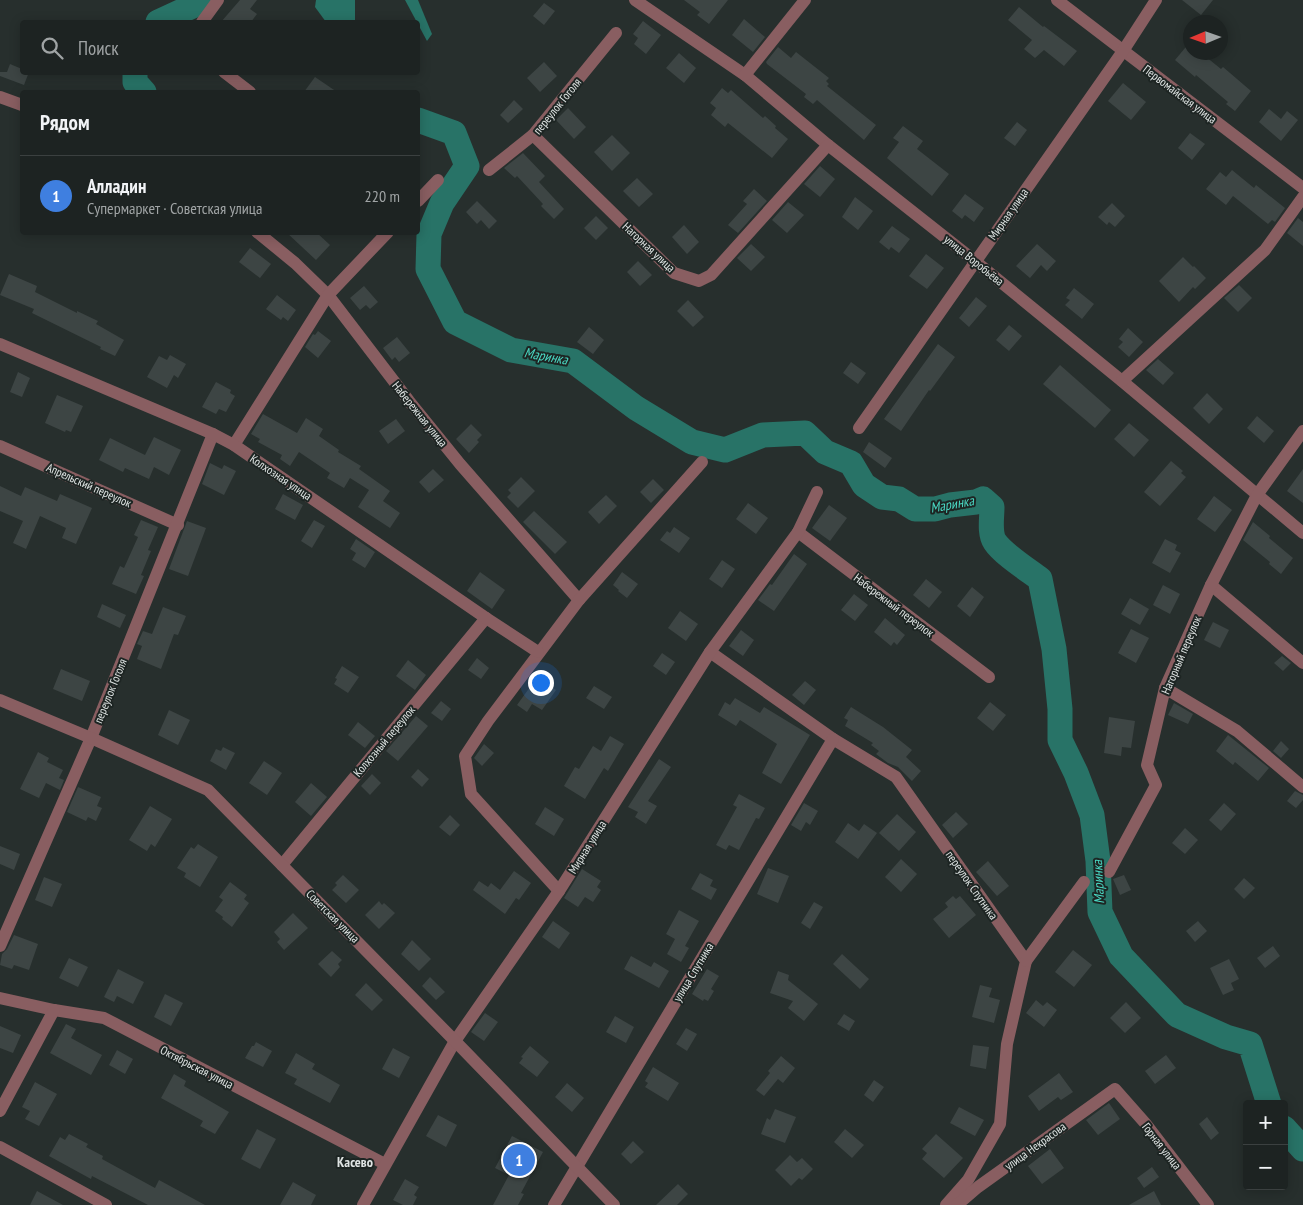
<!DOCTYPE html>
<html lang="ru">
<meta charset="utf-8">
<style>
body{margin:0;font-family:"PT Sans Narrow",sans-serif;background:#2a2f2f;color:#f1f3f6}
.controls{position:absolute;right:15px;bottom:15px;display:grid;overflow:hidden;border-radius:5px;box-shadow:0 2px 12px #0003}
.controls button{width:45px;height:45px;display:grid;place-items:center;padding:0;border:0;border-bottom:1px solid #3b4040;background:#1d2322;color:#f1f3f6;font:25px sans-serif}
.compass{position:absolute;left:1183px;top:15px;width:45px;height:45px;border-radius:50%;background:#1d2322;box-shadow:0 2px 12px #0003;rotate:268deg}
.you{position:absolute;left:540px;top:682px;width:18px;height:18px;margin:-12px;border:4px solid #fff;border-radius:50%;background:#1a73e8;box-shadow:0 0 0 8px #1a73e833}
.badge{display:grid;place-items:center;width:32px;height:32px;border-radius:50%;background:#db2777;color:#fff;font-size:16px;font-weight:700}
.pin{position:absolute;translate:-50% -50%;border:2px solid #fff;box-shadow:0 1px 5px #0006}
.list{margin:0;padding:0;list-style:none}
h2{display:flex;justify-content:space-between;align-items:center;height:65px;margin:0;padding:0 20px;font-size:21px}
h2 small{font-size:16px;font-weight:400;color:#a0a4a5}
.list li{display:grid;grid-template-columns:32px 1fr auto;gap:15px;align-items:center;box-sizing:border-box;height:80px;padding:0 20px;border-top:1px solid #3b4040}
.list b{display:block;font-size:19px;white-space:nowrap}
.list p{margin:0;font-size:16px;white-space:nowrap;color:#a0a4a5}
.list em{font-size:16px;font-style:normal;color:#a0a4a5}
.icon{flex:none;width:28px;height:28px;fill:none;stroke:currentColor;stroke-width:2;stroke-linecap:round;stroke-linejoin:round}
.map{position:relative;flex:none;width:1303px;height:1205px;overflow:hidden}
.search{position:absolute;background:#1d2322;box-shadow:0 2px 12px #0003;left:20px;top:20px;width:400px;height:55px;display:flex;align-items:center;gap:12px;box-sizing:border-box;padding:0 18px;border-radius:5px;color:#a0a4a5;font-size:19px}
.panel{position:absolute;background:#1d2322;box-shadow:0 2px 12px #0003;left:20px;top:90px;width:400px;height:145px;border-radius:5px}
.map>svg:first-child{display:block}
.water{fill:#287367}
.lines{fill:none;stroke-linecap:round;stroke-linejoin:round}
.river{stroke:#287367;stroke-width:25}
.building{fill:#3d4544}
.minor{stroke:#895e61;stroke-width:12}
.tertiary{stroke:#895e61;stroke-width:12}
.labels{text-anchor:middle;dominant-baseline:central;stroke-width:4;stroke-linejoin:round;paint-order:stroke}
.street-label{font-size:12px;fill:#e0e5e4;stroke:#1d2523}
.water-label{font-size:14px;font-style:italic;fill:#4ad9c4;stroke:#1d2523}
.neighbourhood-label{font-size:14px;font-weight:bold;fill:#e0e5e4;stroke:#1d2523}
</style>
<div class="map">
<svg width="1303" height="1205" viewBox="0 0 1303 1205">
<rect width="100%" height="100%" fill="#272f2d"/>
<g class="water">
<path d="M316,0h39v22h-29l-11,-15z"/>
<path d="M405,0h13l14,34 -5,7z"/>
</g>
<g class="lines">
<g class="river">
<path d="M158,22l48,-22"/>
<path d="M135,72v10l9,10"/>
<path d="M418,120l36,13 13,33 -25,37 -13,31 -1,35 27,53 56,28 62,11 63,47 56,34 33,8 38,-15 42,-2 20,19 26,11 13,22 18,12 17,2 16,10h20l15,-4 26,-3 7,-3 9,8c0,11 -3,26 3,35 8,12 33,28 45,37l14,70 6,60v31l16,33 16,42 6,46 2,51 21,44 56,59 49,22 24,7 19,60"/>
<path d="M1284,1128l19,21"/>
</g>
</g>
<g class="building">
<path d="M240,0h17l-7,9 7,5 -6,8h-30z"/>
<path d="M684,0h44l-19,24 -12,-9 3,-3z"/>
<path d="M1182,0h31l-12,15z"/>
<path d="M544,3l11,8 -11,14 -11,-9z"/>
<path d="M1019,7l24,20 1,-1 33,25 -13,15 -20,-16 -9,8 -11,-9 8,-9 -24,-20z"/>
<path d="M744,19l21,18 -12,15 -21,-17z"/>
<path d="M643,21l18,14 -15,19 -12,-10 4,-6 -5,-4z"/>
<path d="M1190,42v10h10l21,17 2,-2 28,24 -16,20 -9,-7 2,-2 -32,-27 -1,2 -20,-17z"/>
<path d="M778,47l13,11 5,-6 33,26 -3,3 3,3 -2,2 49,39 -12,15 -47,-40 -4,4 -9,-7 2,-3 -39,-30 -1,-2z"/>
<path d="M679,53l17,15 -12,15 -18,-15z"/>
<path d="M544,62l13,14 -17,16 -13,-14z"/>
<path d="M10,64l12,5v3h7l-5,13 -24,-9v-4h7z"/>
<path d="M315,77l22,15h-33z"/>
<path d="M1123,83l23,19 -15,18 -23,-19z"/>
<path d="M722,88l6,5 3,-3 32,28 2,-2 11,10 -1,2 13,11 -16,19 -44,-35 -3,4 -14,-12 5,-7 -6,-5z"/>
<path d="M514,100l9,9 -15,14 -8,-8z"/>
<path d="M568,108l18,19 -12,12 -18,-19z"/>
<path d="M1269,109l12,10 6,-8 11,9 -17,21 -22,-19z"/>
<path d="M1017,122l10,8 -12,16 -11,-8z"/>
<path d="M903,126l20,15 -6,8 32,25 -17,22 -45,-38 12,-16 -6,-4z"/>
<path d="M1190,133l15,11 -13,16 -14,-12z"/>
<path d="M612,135l18,18 -18,18 -18,-19z"/>
<path d="M523,153l22,23 -6,6 25,27 -10,10 -13,-13 2,-2 -26,-28 -2,2 -11,-10z"/>
<path d="M820,166l15,13 -15,18 -16,-13z"/>
<path d="M1232,170l22,18 2,-3 29,23 -10,14 -3,-2 -4,4 -35,-28 -7,9 -20,-16 14,-17 6,5z"/>
<path d="M637,178l16,16 -14,13 -16,-16z"/>
<path d="M754,189l13,12 -29,32 -10,-8 19,-21 -4,-3z"/>
<path d="M965,194l19,14 -10,14 -9,-7 -3,4 -10,-8z"/>
<path d="M855,197l18,14 -15,19 -16,-13z"/>
<path d="M477,201l20,20 -8,8 -8,-9 -4,4 -11,-12z"/>
<path d="M788,202l16,13 -17,18 -15,-13z"/>
<path d="M1112,203l13,13 -10,11 -6,-5 -2,3 -9,-8z"/>
<path d="M596,216l12,12 -12,12 -12,-12z"/>
<path d="M1298,218l5,4v24l-16,-13z"/>
<path d="M684,225l15,17 -12,12 -15,-17z"/>
<path d="M892,226l18,13 -11,14 -8,-6 -2,3 -10,-8z"/>
<path d="M286,232h30l14,13 -14,15z"/>
<path d="M751,244l14,13 -14,14 -14,-13z"/>
<path d="M1037,244l19,17 -9,10 -6,-6 -11,13 -14,-12z"/>
<path d="M250,248l21,16 -11,14 -21,-16z"/>
<path d="M926,254l18,14 -17,21 -18,-13z"/>
<path d="M1183,257l10,10 1,-1 12,12 -11,11 -2,-2 -14,15 -20,-21z"/>
<path d="M638,261l14,14 -12,11 -13,-14z"/>
<path d="M9,274l28,12 -2,6 42,21v-2l21,10 -2,3 28,16 -9,16 -15,-7 1,-2 -69,-34 2,-4 -34,-14z"/>
<path d="M1239,285l13,13 -14,14 -14,-14z"/>
<path d="M364,286l14,16 -8,7 -4,-4 -6,5 -10,-12z"/>
<path d="M1074,288l20,16 -12,15 -17,-14 5,-5 -4,-2z"/>
<path d="M277,295l19,15 -8,11 -5,-4 -2,3 -15,-11z"/>
<path d="M976,297l11,9 -18,21 -10,-9z"/>
<path d="M688,300l16,17 -11,10 -16,-16z"/>
<path d="M1009,325l13,11 -13,15 -13,-11z"/>
<path d="M589,327l15,13 -11,14 -16,-12z"/>
<path d="M1128,328l15,14 -14,15 -11,-10 5,-5 -4,-3z"/>
<path d="M318,331l13,10 -13,17 -13,-11 8,-13 2,1z"/>
<path d="M397,337l13,16 -11,9 -4,-5 -3,3 -9,-12z"/>
<path d="M938,344l17,13 -25,34 -1,-1 -28,41 -17,-12z"/>
<path d="M170,355l16,9 -8,14 -4,-3 -7,13 -20,-11 12,-21 8,4z"/>
<path d="M1158,359l16,14 -11,12 -17,-15z"/>
<path d="M851,362l15,11 -8,11 -15,-11z"/>
<path d="M1060,365l51,45 -16,18 -52,-44z"/>
<path d="M18,372l12,6 -8,19 -12,-5z"/>
<path d="M216,382l15,8 -1,3 5,3 -9,16 -7,-3 -3,5 -14,-7z"/>
<path d="M1207,393l16,16 -14,15 -16,-16z"/>
<path d="M57,395l26,11 -12,26 -5,-2 -1,2 -20,-9z"/>
<path d="M263,414l34,19 9,-15 17,11 -4,7 20,14 -1,2 23,14 -2,3 31,22 -7,10 17,12 -10,15 -32,-21 11,-17 -19,-12 -6,10 -17,-10 3,-5 -31,-21 -9,14 -10,-7 2,-4 -24,-13 2,-3 -9,-5z"/>
<path d="M1257,416l17,15 -10,12 -17,-15z"/>
<path d="M396,419l9,12 -17,13 -9,-13z"/>
<path d="M1129,423l20,17 -15,17 -20,-18z"/>
<path d="M471,424l11,11 -5,5 2,2 -10,11 -13,-14z"/>
<path d="M154,437l27,13 -12,25 -15,-8 -5,12 -24,-11 -2,4 -24,-12 11,-22 35,17z"/>
<path d="M869,442l23,16 -7,10 -22,-16z"/>
<path d="M1171,461l12,10 -2,2 5,4 -26,29 -16,-14z"/>
<path d="M210,463l12,6 2,-4 12,6 -12,24 -22,-11z"/>
<path d="M433,469l11,11 -15,13 -10,-11z"/>
<path d="M1303,469v34l-16,-12z"/>
<path d="M521,477l14,14 -17,17 -11,-11 4,-4 -3,-3z"/>
<path d="M653,479l11,11 -13,13 -11,-11z"/>
<path d="M0,486l21,10 4,-9 32,14 3,-7 32,14 -16,36 -14,-6 4,-10 -26,-12 -14,33 -13,-6 10,-22 -23,-10z"/>
<path d="M283,494l20,11 -8,15 -20,-11z"/>
<path d="M606,495l11,11 -18,18 -11,-12z"/>
<path d="M1214,496l18,14 -17,22 -18,-13z"/>
<path d="M748,503l20,15 -12,16 -20,-15z"/>
<path d="M829,505l18,13 -17,23 -18,-13z"/>
<path d="M534,511l33,31 -12,12 -32,-32z"/>
<path d="M141,520l17,7 -10,23 3,1 -10,24 3,1 -8,18 -24,-10 8,-18 4,2 14,-31 -4,-2z"/>
<path d="M314,520l11,6 -13,22 -11,-7z"/>
<path d="M187,521l19,7 -18,48 -19,-7z"/>
<path d="M1253,522l17,14 -1,2 24,20 -12,16 -12,-10 1,-2 -27,-22z"/>
<path d="M674,527l16,11 -11,15 -19,-13 7,-9 3,2z"/>
<path d="M356,539l19,13 -10,16 -13,-8 4,-7 -6,-4z"/>
<path d="M1165,539l12,6 -2,5 6,3 -11,20 -18,-10z"/>
<path d="M794,554l13,10 -33,47 -16,-11 12,-16 2,1z"/>
<path d="M722,560l13,9 -13,19 -13,-9z"/>
<path d="M480,572l25,18 -13,19 -25,-18z"/>
<path d="M622,572l16,12 -11,14 -9,-7 1,-1 -6,-5z"/>
<path d="M926,579l16,13 -13,16 -16,-13z"/>
<path d="M1163,585l17,9 -10,20 -17,-9z"/>
<path d="M972,587l12,10 -14,20 -13,-11z"/>
<path d="M854,594l14,11 -13,16 -14,-11z"/>
<path d="M1130,598l19,11 -9,16 -19,-11z"/>
<path d="M102,604l24,11 -6,13 -23,-11z"/>
<path d="M163,607l23,9 -8,19 -4,-1 -13,35 -24,-10 5,-13 -5,-2 6,-13 9,3z"/>
<path d="M680,611l18,13 -12,17 -18,-13z"/>
<path d="M885,618l20,17 -8,10 -3,-3 -3,4 -17,-14z"/>
<path d="M1213,622l16,8 -9,18 -16,-8z"/>
<path d="M1131,629l18,9 -13,25 -18,-10z"/>
<path d="M741,630l13,10 -11,16 -14,-10z"/>
<path d="M662,653l13,9 -9,13 -13,-9z"/>
<path d="M1282,656l9,7 -8,8 -9,-8z"/>
<path d="M477,658l12,10 -8,11 -13,-9z"/>
<path d="M408,660l18,15 -11,15 -19,-14z"/>
<path d="M342,666l17,11 -11,16 -14,-9 3,-5 -2,-1z"/>
<path d="M61,669l29,12 -8,20 -29,-12z"/>
<path d="M538,676l18,14 -14,20 -10,-6 -5,8 -10,-7z"/>
<path d="M805,681l11,9 -12,15 -12,-10z"/>
<path d="M594,686l18,11 -8,12 -18,-11z"/>
<path d="M735,698l25,15 4,-6 46,28 -29,49 -19,-11 15,-29 -37,-24 -4,6 -18,-11 7,-13 5,3z"/>
<path d="M441,701l10,8 -9,12 -11,-8z"/>
<path d="M990,702l16,13 -13,16 -16,-13z"/>
<path d="M1174,703l19,11 -5,10 -20,-9z"/>
<path d="M851,707l32,20 29,23 -6,7 15,14 -9,10 -14,-14 -10,-4 -12,-9 3,-3 -8,-6 2,-2 -28,-17 3,-6 -4,-2z"/>
<path d="M169,710l21,10 -12,25 -20,-10z"/>
<path d="M416,716l12,10 -30,35 -12,-10z"/>
<path d="M1109,717l26,4 -4,27 -9,-1 -1,9 -17,-3z"/>
<path d="M358,722l17,14 -10,12 -17,-13z"/>
<path d="M1228,735l41,33 -11,13 -23,-19 -2,3 -17,-14z"/>
<path d="M610,736l14,8 -16,27 -4,-3 -19,31 -21,-13 11,-19 4,2 14,-23 8,5z"/>
<path d="M1281,741l8,8 -8,9 -8,-7z"/>
<path d="M484,744l10,9 -12,13 -8,-8z"/>
<path d="M223,747l12,6 -9,17 -16,-9 6,-12 5,2z"/>
<path d="M38,752l11,6 -2,4 16,8 -4,8 5,2 -4,10 -14,-7 -7,15 -19,-9z"/>
<path d="M659,759l12,8 -23,34 9,5 -11,18 -11,-7 3,-5 -10,-5z"/>
<path d="M264,761l18,12 -15,22 -18,-12z"/>
<path d="M418,769l11,10 -7,8 -11,-10z"/>
<path d="M372,774l9,9 -11,12 -9,-9z"/>
<path d="M311,783l16,14 -16,19 -16,-14z"/>
<path d="M78,787l23,10 -4,9 5,2 -6,13 -8,-4 -2,4 -19,-9z"/>
<path d="M1295,791l8,4v5l-7,8 -9,-7z"/>
<path d="M739,794l26,14 -6,11 -3,-1 -17,32 -10,-5 -3,5 -10,-5 21,-38 -4,-2z"/>
<path d="M804,803l14,8 -8,14 -4,-3 -5,9 -10,-6z"/>
<path d="M1224,803l12,11 -15,17 -12,-11z"/>
<path d="M150,806l22,13 -17,28 -4,-3 -4,7 -18,-11z"/>
<path d="M545,807l19,12 -10,17 -19,-12z"/>
<path d="M956,812l12,12 -15,14 -11,-13z"/>
<path d="M897,814l19,18 -17,19 -20,-18z"/>
<path d="M450,815l10,10 -10,11 -11,-9z"/>
<path d="M848,823l11,8 5,-7 13,9 -19,26 -23,-17z"/>
<path d="M1185,828l13,12 -13,14 -13,-11z"/>
<path d="M198,844l20,13 -18,30 -16,-10 2,-4 -9,-5 14,-21 3,2z"/>
<path d="M0,846l20,8 -6,16 -14,-6z"/>
<path d="M901,859l16,15 -16,18 -16,-15z"/>
<path d="M988,861l21,25 -12,10 -21,-24z"/>
<path d="M768,868l21,8 -11,27 -21,-9z"/>
<path d="M582,869l19,12 -4,6 4,3 -8,12 -8,-5 -7,10 -14,-9z"/>
<path d="M514,871l17,12 -12,17 -3,-2 -11,16 -32,-24 6,-9 9,6 3,-4 9,7z"/>
<path d="M700,873l13,7 -3,6 7,3 -6,11 -20,-11z"/>
<path d="M343,875l16,15 -13,13 -14,-13 5,-5 -2,-2z"/>
<path d="M1124,875l7,15 -11,5 -7,-16z"/>
<path d="M44,877l18,7 -10,23 -17,-7z"/>
<path d="M1244,878l11,10 -11,11 -10,-10z"/>
<path d="M230,882l17,13 -3,4 5,4 -17,24 -10,-8 1,-2 -8,-6 8,-11 -4,-3z"/>
<path d="M953,896l3,3 4,-3 16,19 -27,23 -16,-19 15,-12 -3,-4z"/>
<path d="M379,901l3,4 2,-2 11,10 -16,16 -14,-14z"/>
<path d="M814,902l9,5 -13,22 -9,-6z"/>
<path d="M679,910l20,11 -14,25 4,2 -8,14 -14,-8 8,-15 -9,-5z"/>
<path d="M293,913l15,15 -24,22 -7,-8 3,-3 -6,-7z"/>
<path d="M553,921l17,12 -11,16 -17,-12z"/>
<path d="M1198,921l9,10 -12,11 -9,-11z"/>
<path d="M14,935l24,9 -9,26 -15,-5 -2,4 -12,-4 2,-11 5,-5z"/>
<path d="M412,940l19,19 -12,12 -18,-17z"/>
<path d="M1273,946l7,10 -15,12 -8,-10z"/>
<path d="M1073,950l19,15 -18,22 -19,-15z"/>
<path d="M332,951l10,9 -4,4 2,3 -9,10 -13,-13z"/>
<path d="M842,954l27,25 -9,10 -27,-25z"/>
<path d="M631,956l20,11 3,-5 15,9 -10,17 -35,-19z"/>
<path d="M69,958l19,9 -10,20 -19,-9z"/>
<path d="M1229,959l10,20 -8,4 3,7 -11,5 -13,-27z"/>
<path d="M118,969l26,13 -11,22 -16,-8 -3,6 -10,-5z"/>
<path d="M707,969l12,7 -8,13 3,2 -6,10 -4,-2 -1,2 -11,-7z"/>
<path d="M778,971l11,4 -1,5 30,24 -14,17 -16,-13 5,-7 -23,-8z"/>
<path d="M430,977l15,15 -9,8 -14,-14z"/>
<path d="M366,983l17,17 -11,11 -17,-16z"/>
<path d="M980,985l12,3 -3,9 11,3 -6,23 -22,-6z"/>
<path d="M165,994l18,9 -12,23 -17,-9z"/>
<path d="M1036,1000l7,6 4,-4 10,8 -13,17 -18,-14z"/>
<path d="M1126,1002l15,16 -16,15 -15,-15z"/>
<path d="M485,1013l13,9 -14,19 -13,-9z"/>
<path d="M844,1014l11,7 -6,10 -12,-7z"/>
<path d="M615,1016l19,11 -8,16 -20,-11z"/>
<path d="M66,1024l10,5 -5,9 31,17 -11,20 -41,-22z"/>
<path d="M0,1026l21,9 -8,18 -13,-5z"/>
<path d="M686,1028l11,6 -10,17 -11,-7z"/>
<path d="M256,1042l16,9 -9,16 -18,-9 7,-12h2z"/>
<path d="M973,1045l16,2 -3,22 -16,-3z"/>
<path d="M530,1046l19,16 -12,15 -18,-14 4,-5 -2,-1z"/>
<path d="M393,1048l17,9 -11,21 -17,-9z"/>
<path d="M117,1050l16,9 -8,15 -16,-9z"/>
<path d="M296,1053l19,11 -3,5 28,16 -10,18 -36,-19 3,-5 -12,-6z"/>
<path d="M1166,1055l10,13 -21,16 -10,-13z"/>
<path d="M781,1056l14,12 -12,15 -5,-4 -14,17 -8,-6 14,-17 -2,-2z"/>
<path d="M653,1067l26,16 -11,18 -23,-14 3,-4 -3,-2z"/>
<path d="M1059,1073l14,19 -12,8 -3,-3 -19,14 -11,-15z"/>
<path d="M174,1074l12,7 -2,5 45,26 -14,22 -15,-8 3,-5 -42,-23z"/>
<path d="M874,1080l10,7 -11,15 -9,-7z"/>
<path d="M35,1082l22,12 -18,32 -14,-7 5,-8 -8,-4z"/>
<path d="M567,1083l17,15 -12,14 -17,-15z"/>
<path d="M1109,1103l11,16 -22,16 -12,-15z"/>
<path d="M959,1107l25,13 -9,16 -25,-13z"/>
<path d="M775,1109l21,8 -11,26 -24,-9 6,-16 3,2z"/>
<path d="M438,1115l19,10 -11,22 -20,-11z"/>
<path d="M1207,1117l12,16 -8,7 -12,-16z"/>
<path d="M257,1129l19,10 -16,30 -19,-10z"/>
<path d="M845,1129l19,16 -12,13 -18,-16z"/>
<path d="M69,1134l19,10 -2,3 17,9 -1,3 53,29 4,-8 46,25h-57l-56,-29 -1,3 -42,-23 11,-19 5,3z"/>
<path d="M936,1134l27,24 -19,20 -22,-19 5,-6 -5,-4z"/>
<path d="M512,1136l31,16 -22,41 3,1 -6,11h-25l16,-30 -14,-7z"/>
<path d="M633,1141l11,11 -13,12 -10,-10z"/>
<path d="M1050,1149l14,19 -22,16 -14,-18z"/>
<path d="M790,1155l7,7 5,-4 11,11 -11,11 -3,-2 -8,8 -16,-16z"/>
<path d="M1152,1167l7,10 -15,11 -7,-10z"/>
<path d="M405,1179l14,8 -5,8 3,2 -4,8h-10l-10,-5z"/>
<path d="M293,1182l23,13 -5,10h-31z"/>
<path d="M678,1184l10,10 -11,11h-21z"/>
<path d="M37,1191l26,14h-33z"/>
<path d="M1154,1191l7,14h-32z"/>
</g>
<g class="lines">
<g class="minor">
<path d="M635,0l110,75 83,70 147,116 147,120 181,152"/>
<path d="M1057,0l246,188"/>
<path d="M202,22l16,-22"/>
<path d="M224,72l26,20"/>
<path d="M745,75l60,-75"/>
<path d="M0,97l22,8"/>
<path d="M533,135l141,138 25,8 12,-6 117,-130"/>
<path d="M489,170l44,-35 83,-102"/>
<path d="M418,201l20,-21"/>
<path d="M257,232l38,31 33,32 81,106 51,63 119,136"/>
<path d="M1122,381l143,-131 38,-53"/>
<path d="M859,428l264,-377 33,-51"/>
<path d="M234,445l94,-150 60,-63"/>
<path d="M0,446l178,79"/>
<path d="M798,532l191,145"/>
<path d="M1211,585l92,78"/>
<path d="M710,652l123,87 63,38 130,184 -19,83 -7,80 -32,56 -22,25"/>
<path d="M1165,688l72,43 66,56"/>
<path d="M282,865l204,-247"/>
<path d="M1109,872l47,-87 -9,-20 18,-77 46,-103 46,-90 46,-64"/>
<path d="M559,891l-88,-97 -6,-38 23,-35 91,-121 123,-138"/>
<path d="M0,946l91,-208 122,-304"/>
<path d="M1026,961l58,-79"/>
<path d="M0,998l54,12 50,8 281,146"/>
<path d="M0,1111l54,-101"/>
<path d="M0,1147l106,58"/>
<path d="M363,1205l92,-164 104,-150 151,-239 88,-120 19,-40"/>
<path d="M554,1205l279,-466"/>
<path d="M957,1205l21,-18 137,-98 30,34 63,82"/>
</g>
<g class="tertiary">
<path d="M0,344l213,90 21,11 252,173 52,34"/>
<path d="M0,700l91,38 117,52 247,251 159,164"/>
</g>
</g>
<g class="labels">
<g class="street-label">
<text transform="translate(1180 94) rotate(37)">Первомайская улица</text>
<text transform="translate(557 106) rotate(-51)">переулок Гоголя</text>
<text transform="translate(1008 214) rotate(-55)">Мирная улица</text>
<text transform="translate(649 247) rotate(43)">Нагорная улица</text>
<text transform="translate(974 260) rotate(39)">улица Воробьёва</text>
<text transform="translate(420 414) rotate(51)">Набережная улица</text>
<text transform="translate(281 477) rotate(34)">Колхозная улица</text>
<text transform="translate(89 485) rotate(24)">Апрельский переулок</text>
<text transform="translate(894 605) rotate(37)">Набережный переулок</text>
<text transform="translate(1181 655) rotate(-67)">Нагорный переулок</text>
<text transform="translate(110 691) rotate(-68)">переулок Гоголя</text>
<text transform="translate(384 741) rotate(-50)">Колхозный переулок</text>
<text transform="translate(587 847) rotate(-58)">Мирная улица</text>
<text transform="translate(972 885) rotate(55)">переулок Спутника</text>
<text transform="translate(333 916) rotate(45)">Советская улица</text>
<text transform="translate(693 972) rotate(-59)">улица Спутника</text>
<text transform="translate(197 1067) rotate(27)">Октябрьская улица</text>
<text transform="translate(1035 1146) rotate(-36)">улица Некрасова</text>
<text transform="translate(1162 1146) rotate(52)">Горная улица</text>
</g>
<g class="water-label">
<text transform="translate(546 356) rotate(10)">Маринка</text>
<text transform="translate(952 504) rotate(-10)">Маринка</text>
<text transform="translate(1098 882) rotate(-93)">Маринка</text>
</g>
<g class="neighbourhood-label">
<text x="355" y="1162">Касево</text>
</g>
</g>
</svg>
<div class="controls">
<button>+</button>
<button>−</button>
</div>
<svg class="compass" viewBox="-18 -18 36 36"><path d="M0-13l5 13h-10z" fill="#e53935"/><path d="M0 13l5-13h-10z" fill="#a0a4a5"/></svg>
<div class="you"></div>
<div class="pin badge" style="left:519px;top:1160px;background:#3f7fe0">1</div>
<div class="search"><svg class="icon" aria-label="search" viewBox="0 0 24 24"><circle cx="10" cy="10" r="6"/><path d="M15 15l6 6"/></svg>Поиск</div>
<section class="panel">
<h2>Рядом<small></small></h2>
<ul class="list">
<li><span class="badge" style="background:#3f7fe0">1</span><div><b>Алладин</b><p>Супермаркет · Советская улица</p></div><em>220 m</em></li>
</ul>
</section>
</div>
